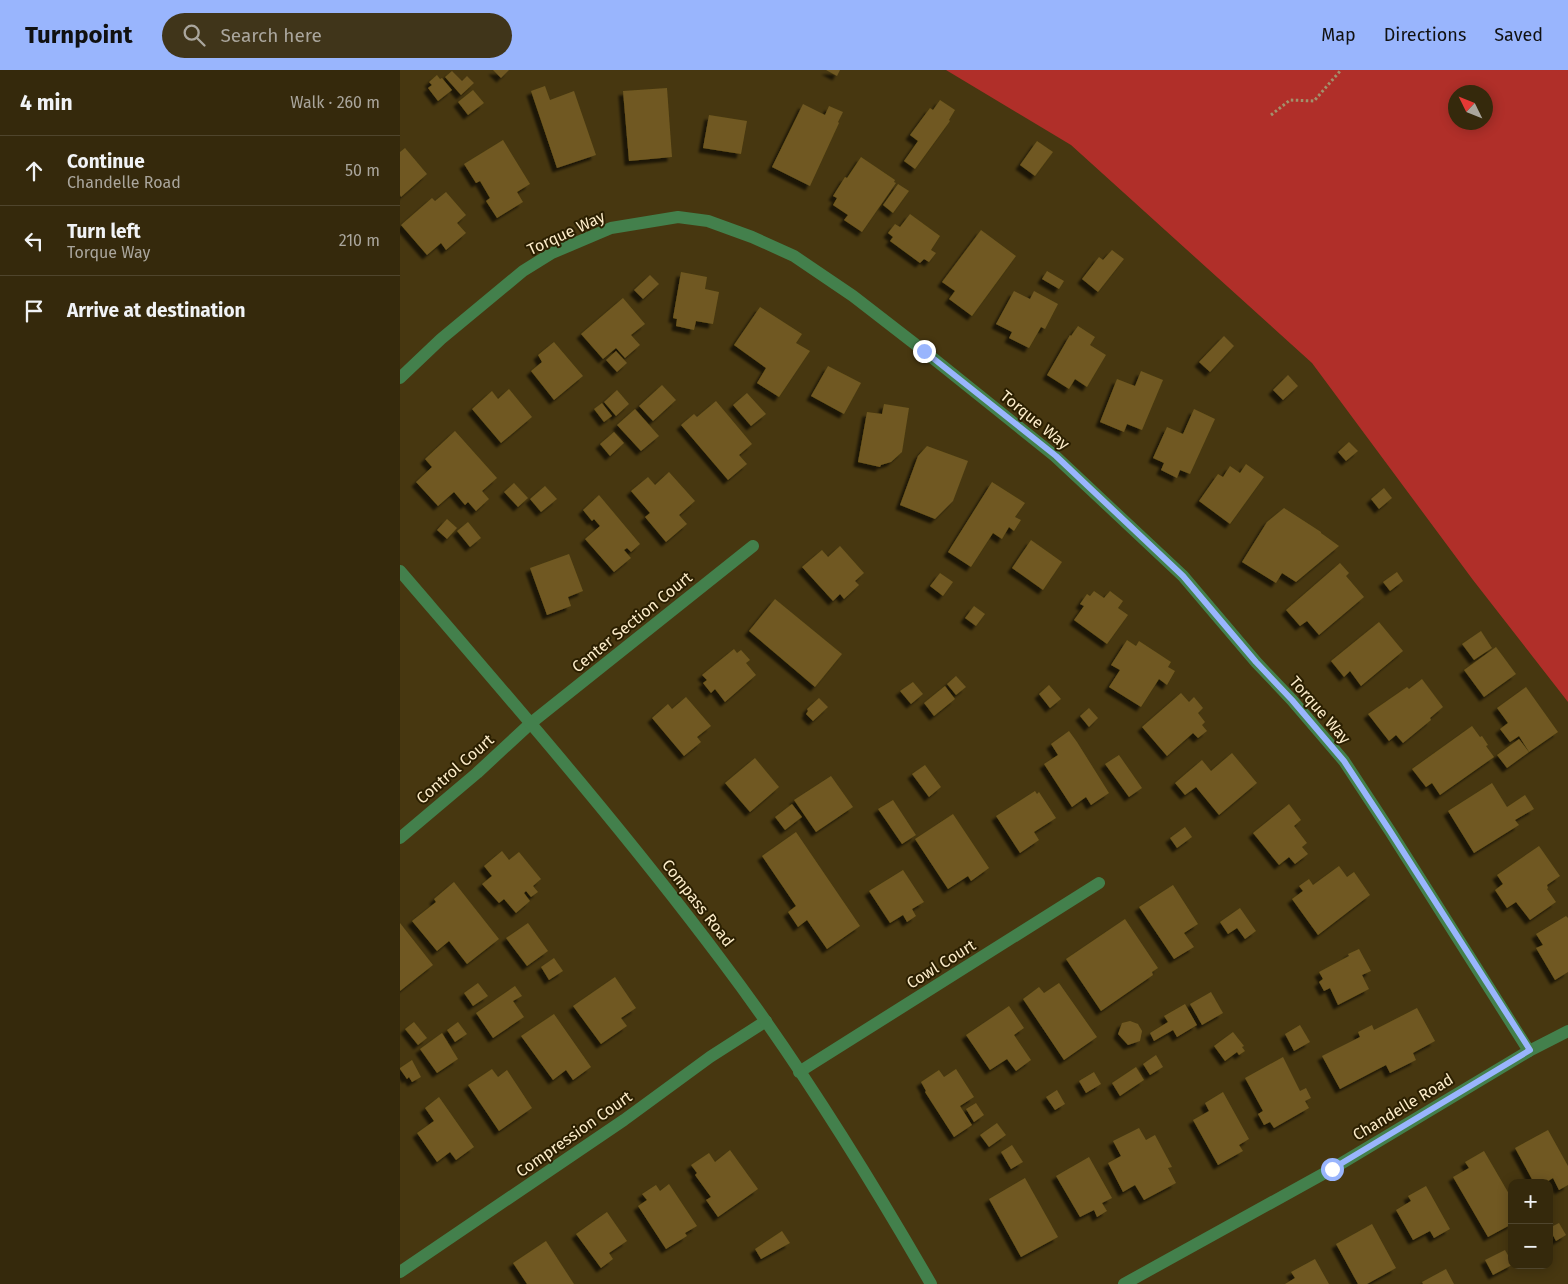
<!DOCTYPE html>
<meta charset="utf-8">
<style>
body{margin:0;font-family:"Fira Sans",sans-serif;background:#40351a;color:#f1f3f6}
.controls{position:absolute;right:15px;bottom:15px;display:grid;overflow:hidden;border-radius:10px;box-shadow:0 2px 12px #0003}
.controls button{width:45px;height:45px;display:grid;place-items:center;padding:0;border:0;border-bottom:1px solid #4f452d;background:#35290c;color:#f1f3f6;font:25px sans-serif}
.compass{position:absolute;left:1048px;top:15px;width:45px;height:45px;border-radius:50%;background:#35290c;box-shadow:0 2px 12px #0003;rotate:313deg}
.stop{position:absolute;width:15px;height:15px;margin:-11px;border:4px solid #99b5fd;border-radius:50%;background:#fff}
.stop.end{background:#99b5fd;border-color:#fff;box-shadow:0 1px 5px #0008}
.list{margin:0;padding:0;list-style:none}
h2{display:flex;justify-content:space-between;align-items:center;height:65px;margin:0;padding:0 20px;font-size:21px}
h2 small{font-size:16px;font-weight:400;color:#aaa69d}
.list li{display:grid;grid-template-columns:32px 1fr auto;gap:15px;align-items:center;box-sizing:border-box;height:70px;padding:0 20px;border-top:1px solid #4f452d}
.list b{display:block;font-size:19px;white-space:nowrap}
.list p{margin:0;font-size:16px;white-space:nowrap;color:#aaa69d}
.list em{font-size:16px;font-style:normal;color:#aaa69d}
.icon{flex:none;width:28px;height:28px;fill:none;stroke:currentColor;stroke-width:2;stroke-linecap:round;stroke-linejoin:round}
.map{position:relative;flex:none;width:1168px;height:1214px;overflow:hidden}
header{display:flex;align-items:center;gap:30px;box-sizing:border-box;height:70px;padding:0 25px;background:#99b5fd;color:#111}
header strong{font-size:24px}
nav{display:flex;gap:28px;margin-inline-start:auto;font-size:18px}
.search{width:350px;height:45px;background:#40351a;display:flex;align-items:center;gap:12px;box-sizing:border-box;padding:0 18px;border-radius:28px;color:#aaa69d;font-size:19px}
main{display:flex}
aside{flex:1;background:#35290c}
.map>svg:first-child{display:block}
.forest{fill:#b02f29;fill-rule:evenodd}
.building{fill:#6f5920;filter:url(#shadow)}
.lines{fill:none;stroke-linecap:round;stroke-linejoin:round}
.path{stroke:#a2926d;stroke-width:3;stroke-dasharray:2.5 2.5;stroke-linecap:butt}
.minor{stroke:#43804c;stroke-width:12}
.tertiary{stroke:#43804c;stroke-width:12}
.route{stroke:#99b5fd;stroke-width:6}
.labels{text-anchor:middle;dominant-baseline:central;stroke-width:4;stroke-linejoin:round;paint-order:stroke}
.street-label{font-size:16px;fill:#fcecc9;stroke:#2b1f01}
</style>
<header>
<strong>Turnpoint</strong>
<div class="search"><svg class="icon" aria-label="search" viewBox="0 0 24 24"><circle cx="10" cy="10" r="6"/><path d="M15 15l6 6"/></svg>Search here</div>
<nav><a>Map</a><a>Directions</a><a>Saved</a></nav>
</header>
<main>
<aside>
<h2>4 min<small>Walk · 260 m</small></h2>
<ul class="list">
<li><svg class="icon" aria-label="ahead" viewBox="0 0 24 24"><path d="M12 20V5M6 11l6-6 6 6"/></svg><div><b>Continue</b><p>Chandelle Road</p></div><em>50 m</em></li>
<li><svg class="icon" aria-label="left" viewBox="0 0 24 24"><path d="M17 20v-9H6M10 6l-5 5 5 5"/></svg><div><b>Turn left</b><p>Torque Way</p></div><em>210 m</em></li>
<li><svg class="icon" aria-label="arrive" viewBox="0 0 24 24"><path d="M6 21V4h12l-3 4 3 4H6"/></svg><div><b>Arrive at destination</b></div></li>
</ul>
</aside>
<div class="map">
<svg width="1168" height="1214" viewBox="0 0 1168 1214">
<defs>
<filter id="shadow"><feDropShadow dx="-4.5" dy="4.5" stdDeviation="1" flood-color="#0009"/></filter>
</defs>
<rect width="100%" height="100%" fill="#473710"/>
<path class="forest" d="M546,0h622v632l-95,-122 -161,-217 -241,-218zM1056,22h30v30h-30z"/>
<g class="building">
<path d="M93,0h16l-8,8z"/>
<path d="M426,0h14l-3,6z"/>
<path d="M52,1l10,10 5,-5 7,7 -13,12 -16,-18z"/>
<path d="M37,5l3,4 2,-1 10,12 -14,11 -10,-13 4,-3 -3,-3z"/>
<path d="M145,16l5,14 24,-9 22,64 -39,13 -26,-77z"/>
<path d="M267,18l5,69 -43,4 -6,-70z"/>
<path d="M73,20l11,13 -16,12 -10,-13z"/>
<path d="M540,30l15,10 -6,10 1,1 -35,48 -11,-8 14,-20 -8,-6 20,-27 3,2z"/>
<path d="M403,34l22,11 4,-9 14,6 -5,10 1,1 -29,63 -38,-19z"/>
<path d="M309,45l38,6 -6,33 -38,-6z"/>
<path d="M103,70l27,44 -13,8 6,10 -26,16 -11,-17 4,-3 -10,-17 -4,2 -12,-19z"/>
<path d="M637,71l16,11 -18,24 -15,-11z"/>
<path d="M5,78l22,26 -26,23 -1,-2v-43z"/>
<path d="M461,87l34,23 -1,2 2,1 -34,49 -18,-12 4,-5 -15,-10 4,-7 -4,-2 12,-19 2,1z"/>
<path d="M498,114l11,7 -16,22 -10,-8z"/>
<path d="M46,122l20,23 -9,8 9,10 -20,17 -5,-7 -14,12 -26,-30 31,-27 3,3z"/>
<path d="M510,144l30,22 -9,14 5,3 -7,9 -5,-3 -4,4 -30,-22 3,-4 -5,-4 7,-9 5,3z"/>
<path d="M581,160l35,26 -44,60 -23,-17 6,-8 -13,-9z"/>
<path d="M712,180l12,9 -26,33 -16,-13 17,-22 4,3z"/>
<path d="M647,201l17,10 -5,8 -17,-10z"/>
<path d="M281,202l26,5 -2,12 14,3 -6,32 -17,-3 -2,9 -18,-4 1,-7 -4,-1z"/>
<path d="M250,205l9,9 -16,15 -9,-9z"/>
<path d="M614,221l16,8 4,-8 24,13 -13,25 -4,-2 -12,21 -20,-10 3,-6 -16,-8z"/>
<path d="M223,228l22,26 -14,11 9,10 -15,13 -9,-10 -13,11 -22,-25z"/>
<path d="M360,237l42,27 -6,9 14,8 -31,46 -22,-14 9,-15 -32,-23z"/>
<path d="M678,256l17,11 -5,8 16,10 -19,32 -12,-8 -6,10 -22,-14 23,-40 1,1z"/>
<path d="M824,266l10,10 -24,26 -11,-10z"/>
<path d="M154,272l29,34 -29,24 -23,-29 11,-9 -4,-7z"/>
<path d="M216,281l11,12 -10,9 -11,-12z"/>
<path d="M428,296l33,17 -17,31 -33,-18z"/>
<path d="M741,301l22,9 -21,50 -15,-6 -3,8 -24,-10 17,-43 18,7z"/>
<path d="M888,305l10,11 -15,14 -10,-10z"/>
<path d="M262,315l14,15 -23,21 -14,-15z"/>
<path d="M109,319l23,28 -31,26 -29,-34 20,-18 6,8z"/>
<path d="M217,320l12,14 -13,12 -12,-14z"/>
<path d="M347,323l19,21 -15,12 -18,-21z"/>
<path d="M316,331l36,43 -13,11 8,9 -19,16 -47,-55 13,-11 3,3z"/>
<path d="M202,333l10,13 -8,6 -10,-13z"/>
<path d="M484,334l25,4 -7,44 -11,10 -10,3 -1,2 -22,-5 9,-50 15,2z"/>
<path d="M235,339l24,27 -18,15 -24,-26z"/>
<path d="M794,339l21,10 -25,55 -10,-4 -3,8 -16,-8 3,-7 -11,-5 14,-31 16,7z"/>
<path d="M55,361l42,47 -15,13 7,8 -13,12 -8,-9 -3,3 -11,-13 -16,14 -22,-24 16,-15 -7,-8z"/>
<path d="M214,362l10,11 -14,13 -10,-12z"/>
<path d="M949,372l9,9 -12,10 -8,-9z"/>
<path d="M527,376l41,15 -15,40 -18,18 -35,-14 18,-49z"/>
<path d="M846,394l18,13 -34,47 -31,-23 19,-27 5,3 7,-11 10,7z"/>
<path d="M269,402l26,29 -16,14 8,9 -21,18 -21,-25 5,-4 -19,-22 17,-14 7,8z"/>
<path d="M592,412l33,21 -10,14 6,3 -7,11 -5,-4 -7,12 -9,-6 -22,34 -23,-15z"/>
<path d="M114,413l14,15 -10,9 -14,-15z"/>
<path d="M145,416l12,13 -16,13 -11,-13z"/>
<path d="M984,418l8,10 -13,11 -8,-10z"/>
<path d="M199,425l41,49 -9,8 -4,-4 -3,2 7,8 -17,14 -29,-33 15,-13 -6,-7 -2,2 -9,-11z"/>
<path d="M884,438l37,24v1l18,13 -43,36 -14,-9 -6,10 -34,-21 25,-40z"/>
<path d="M47,449l10,9 -10,11 -10,-9z"/>
<path d="M68,452l13,16 -11,9 -13,-16z"/>
<path d="M631,470l31,22 -19,28 -31,-22z"/>
<path d="M440,476l24,27 -9,8 4,4 -15,14 -4,-5 -7,7 -31,-34 20,-17 6,7z"/>
<path d="M169,484l14,37 -15,6 3,9 -24,9 -17,-47z"/>
<path d="M940,493l9,10 -3,3 18,21 -45,38 -12,-14 -7,5 -14,-16z"/>
<path d="M997,502l6,9 -13,10 -7,-9z"/>
<path d="M540,503l13,9 -10,14 -13,-10z"/>
<path d="M694,521l10,7 6,-7 13,10 -5,7 10,7 -21,29 -33,-24 10,-14 -4,-2 7,-10 3,2z"/>
<path d="M375,529l67,55 -27,33 -66,-56z"/>
<path d="M574,536l11,8 -9,12 -11,-8z"/>
<path d="M979,552l24,29 -42,35 -11,-15 -6,6 -13,-16z"/>
<path d="M1081,561l11,17 -18,12 -12,-16z"/>
<path d="M727,570l9,6 3,-5 32,21 -3,5 7,4 -8,14 -8,-6 -18,28 -32,-20 11,-17 -9,-5z"/>
<path d="M1096,577l20,27 -32,23 -20,-27z"/>
<path d="M334,579l3,4 4,-3 9,10 -4,3 10,12 -31,27 -10,-13 -4,4 -8,-10 4,-3 -5,-5z"/>
<path d="M556,606l10,11 -10,8 -9,-11z"/>
<path d="M1022,609l21,28 -13,11 1,2 -28,23 -7,-8 -7,6 -21,-27 39,-27 2,2z"/>
<path d="M513,612l10,12 -12,10 -11,-13z"/>
<path d="M649,615l12,14 -11,9 -11,-14z"/>
<path d="M545,616l10,13 -21,17 -10,-13z"/>
<path d="M1126,617l32,45 -29,20 -10,-16 -9,6 -10,-13 8,-6 -11,-15z"/>
<path d="M781,623l8,9 5,-5 9,11 -5,5 7,9 -3,3 5,6 -9,7 -5,-5 -26,23 -25,-29z"/>
<path d="M286,627l25,29 -14,11 4,5 -17,14 -32,-38 16,-14 4,5z"/>
<path d="M419,628l9,9 -15,14 -7,-7 2,-3 -1,-2z"/>
<path d="M689,638l9,10 -9,9 -9,-11z"/>
<path d="M1072,656l8,11 2,-1 6,9 -2,1 8,11 -54,38 -8,-12 -6,4 -14,-18z"/>
<path d="M669,661l8,11 32,51 -18,12 -5,-8 -14,10 -28,-43 14,-9 -7,-11z"/>
<path d="M1119,669l10,13 -22,16 -10,-13z"/>
<path d="M832,683l25,30 -38,32 -23,-28 -11,8 -10,-12 27,-23 9,11z"/>
<path d="M719,685l23,33 -13,9 -24,-33z"/>
<path d="M355,688l24,29 -29,25 -25,-29z"/>
<path d="M525,695l16,22 -12,10 -17,-23z"/>
<path d="M431,706l22,31 -37,25 -22,-32z"/>
<path d="M1092,713l15,24 18,-12 9,14 -19,11 4,5 -45,28 -26,-42z"/>
<path d="M635,721l2,3 2,-2 17,26 -22,14 5,8 -19,13 -24,-37z"/>
<path d="M493,730l23,35 -14,9 -24,-35z"/>
<path d="M392,734l10,13 -17,13 -10,-13z"/>
<path d="M889,734l12,16 -7,6 13,17 -5,4 6,7 -13,10 -6,-7 -10,8 -26,-32z"/>
<path d="M553,744l36,54 -18,13 -3,-5 -20,13 -33,-50z"/>
<path d="M785,757l7,10 -15,11 -7,-10z"/>
<path d="M396,762l64,94 -33,23 -20,-29 -9,7 -10,-15 8,-6 -34,-50z"/>
<path d="M1139,776l21,30 -13,9 1,3 -1,1 9,13 -26,18 -14,-18 -9,6 -12,-18 8,-6 -6,-9z"/>
<path d="M102,781l7,9 10,-8 22,27 -8,7 5,6 -7,5 -5,-6 -2,2 6,8 -14,12 -12,-14 -5,4 -17,-19 10,-8 -8,-10z"/>
<path d="M939,796l8,11 7,-5 16,23 -52,40 -26,-36 11,-8 -4,-5 10,-7 4,6z"/>
<path d="M503,800l21,32 -12,7 4,7 -9,6 -4,-7 -13,8 -21,-32z"/>
<path d="M54,812l45,57 -32,25 -18,-23 -12,10 -25,-30 24,-19 -2,-3z"/>
<path d="M773,815l25,39 -14,9 10,14 -20,12 -35,-52z"/>
<path d="M840,838l16,23 -11,8 -8,-11 -9,6 -8,-12z"/>
<path d="M1166,846l2,2v54l-13,8 -19,-32 7,-3 -7,-11z"/>
<path d="M725,849l33,49 -6,4 1,3 -52,36 -35,-52z"/>
<path d="M0,853l33,42 -33,26z"/>
<path d="M128,853l20,28 -21,15 -21,-28z"/>
<path d="M959,879l12,22 -9,4 7,14 -31,16 -8,-17 -6,3 -5,-9 4,-3 -4,-7 30,-16 -1,-2z"/>
<path d="M154,888l9,13 -14,9 -8,-13z"/>
<path d="M215,907l21,31 -15,10 6,8 -26,18 -28,-38z"/>
<path d="M78,913l10,13 -15,10 -9,-13z"/>
<path d="M659,913l38,54 -33,23 -41,-61 16,-12 5,6z"/>
<path d="M115,916l7,10 -9,5 11,16 -31,21 -17,-25z"/>
<path d="M811,922l12,21 -21,12 -12,-21z"/>
<path d="M785,934l12,21 -20,12 -4,-7 -19,11 -4,-8 18,-11 -4,-6z"/>
<path d="M609,936l15,22 -10,7 17,25 -15,11 -9,-12 -17,11 -24,-35z"/>
<path d="M1017,938l18,33 -22,12 3,7 -26,13 -4,-8 -46,24 -18,-33 38,-19 -2,-5 14,-7 2,5z"/>
<path d="M154,944l37,53 -18,13 -7,-10 -13,10 -32,-44z"/>
<path d="M730,951l8,3 4,7 -2,10 -12,4 -10,-11 4,-11z"/>
<path d="M14,952l13,16 -9,7 -13,-16z"/>
<path d="M58,952l9,12 -12,8 -8,-12z"/>
<path d="M900,955l10,17 -16,9 -9,-17z"/>
<path d="M833,962l11,14 -2,1 3,4 -6,4 -2,-3 -12,9 -11,-15z"/>
<path d="M42,963l16,26 -21,14 -17,-24z"/>
<path d="M756,985l7,12 -13,8 -7,-11z"/>
<path d="M883,987l17,34 6,-3 5,10 -6,3 4,7 -35,20 -4,-6 -6,3 -6,-11 5,-3 -18,-33z"/>
<path d="M12,990l9,17 -9,5 -3,-5 -2,2 -7,-10v-1z"/>
<path d="M736,997l8,13 -24,16 -8,-13z"/>
<path d="M92,999l6,8 9,-7 25,38 -33,23 -31,-46z"/>
<path d="M556,999l18,28 -14,9 12,19 -18,12 -29,-45 1,-1 -5,-9 18,-12 5,7z"/>
<path d="M694,1002l7,12 -15,9 -7,-12z"/>
<path d="M657,1020l8,14 -10,6 -9,-13z"/>
<path d="M823,1022l26,47 -10,6 4,6 -25,14 -25,-45 16,-9 -4,-8z"/>
<path d="M39,1027l35,50 -18,13 -6,-8 -13,10 -20,-29 17,-12 -9,-13z"/>
<path d="M576,1033l8,12 -10,7 -8,-13z"/>
<path d="M597,1053l9,12 -17,12 -9,-12z"/>
<path d="M739,1058l7,12 9,-5 17,32 -4,1 8,15 -32,17 -9,-15 -12,7 -15,-29 13,-7 -8,-15z"/>
<path d="M1148,1060l20,36v19l-9,5 -6,-12 -8,5h-11l-19,-35z"/>
<path d="M612,1075l11,17 -12,7 -10,-17z"/>
<path d="M330,1080l28,39 -40,28 -12,-17 5,-3 -16,-22 2,-2 -6,-8 18,-12 6,9z"/>
<path d="M1084,1081l28,48v25l-24,13 -35,-60 16,-9 -4,-6z"/>
<path d="M689,1087l23,41 -10,5 5,8 -10,6 -3,-7 -14,7 -24,-41z"/>
<path d="M625,1108l33,59 -37,20 -32,-58z"/>
<path d="M269,1114l28,42 -12,7 2,3 -21,13 -28,-43 9,-6 -5,-6 14,-9 4,6z"/>
<path d="M1026,1116l24,43 -16,9 -4,-7 -17,9 -17,-30 15,-9 -3,-5z"/>
<path d="M207,1142l20,29 -18,12 4,6 -12,9 -25,-34z"/>
<path d="M1159,1153l7,12 -10,6 -7,-13z"/>
<path d="M972,1154l24,44 -29,16h-9l-22,-40z"/>
<path d="M382,1161l8,12 -29,16 -6,-10z"/>
<path d="M146,1171l28,43h-47l-14,-21z"/>
<path d="M1105,1180l7,12v3l-19,10 -8,-15z"/>
<path d="M915,1189l14,25h-44l10,-6 -4,-6z"/>
<path d="M1046,1199l8,15h-31l-1,-2z"/>
</g>
<g class="lines">
<path class="path" d="M871,45l19,-15 24,1 27,-31"/>
<g class="minor">
<path d="M0,308l41,-39 82,-68 29,-18 59,-25 67,-11 30,4 44,16 42,19 59,40 71,55 131,105 128,120 73,86 36,38 52,61 46,70 139,220"/>
<path d="M0,768l77,-65 54,-50 222,-177"/>
<path d="M399,1002l300,-189"/>
<path d="M0,1202l224,-152 86,-63 56,-36"/>
<path d="M724,1214l208,-115 197,-118 39,-20"/>
</g>
<path class="tertiary" d="M0,501c110,128 221,255 322,390 77,102 145,212 209,323"/>
</g>
<g class="lines">
<path class="route" d="M524,281l132,105 127,120 73,86 36,38 52,61 46,70 140,219 -198,119"/>
</g>
<g class="labels">
<g class="street-label">
<text transform="translate(166 163) rotate(-25)">Torque Way</text>
<text transform="translate(635 350) rotate(39)">Torque Way</text>
<text transform="translate(232 552) rotate(-39)">Center Section Court</text>
<text transform="translate(920 640) rotate(49)">Torque Way</text>
<text transform="translate(55 699) rotate(-41)">Control Court</text>
<text transform="translate(298 833) rotate(52)">Compass Road</text>
<text transform="translate(541 894) rotate(-32)">Cowl Court</text>
<text transform="translate(1003 1037) rotate(-31)">Chandelle Road</text>
<text transform="translate(174 1064) rotate(-35)">Compression Court</text>
</g>
</g>
</svg>
<div class="controls">
<button>+</button>
<button>−</button>
</div>
<svg class="compass" viewBox="-18 -18 36 36"><path d="M0-13l5 13h-10z" fill="#e53935"/><path d="M0 13l5-13h-10z" fill="#aaa69d"/></svg>
<div class="stop" style="left:932px;top:1099px"></div>
<div class="stop end" style="left:524px;top:281px"></div>
</div>
</main>
